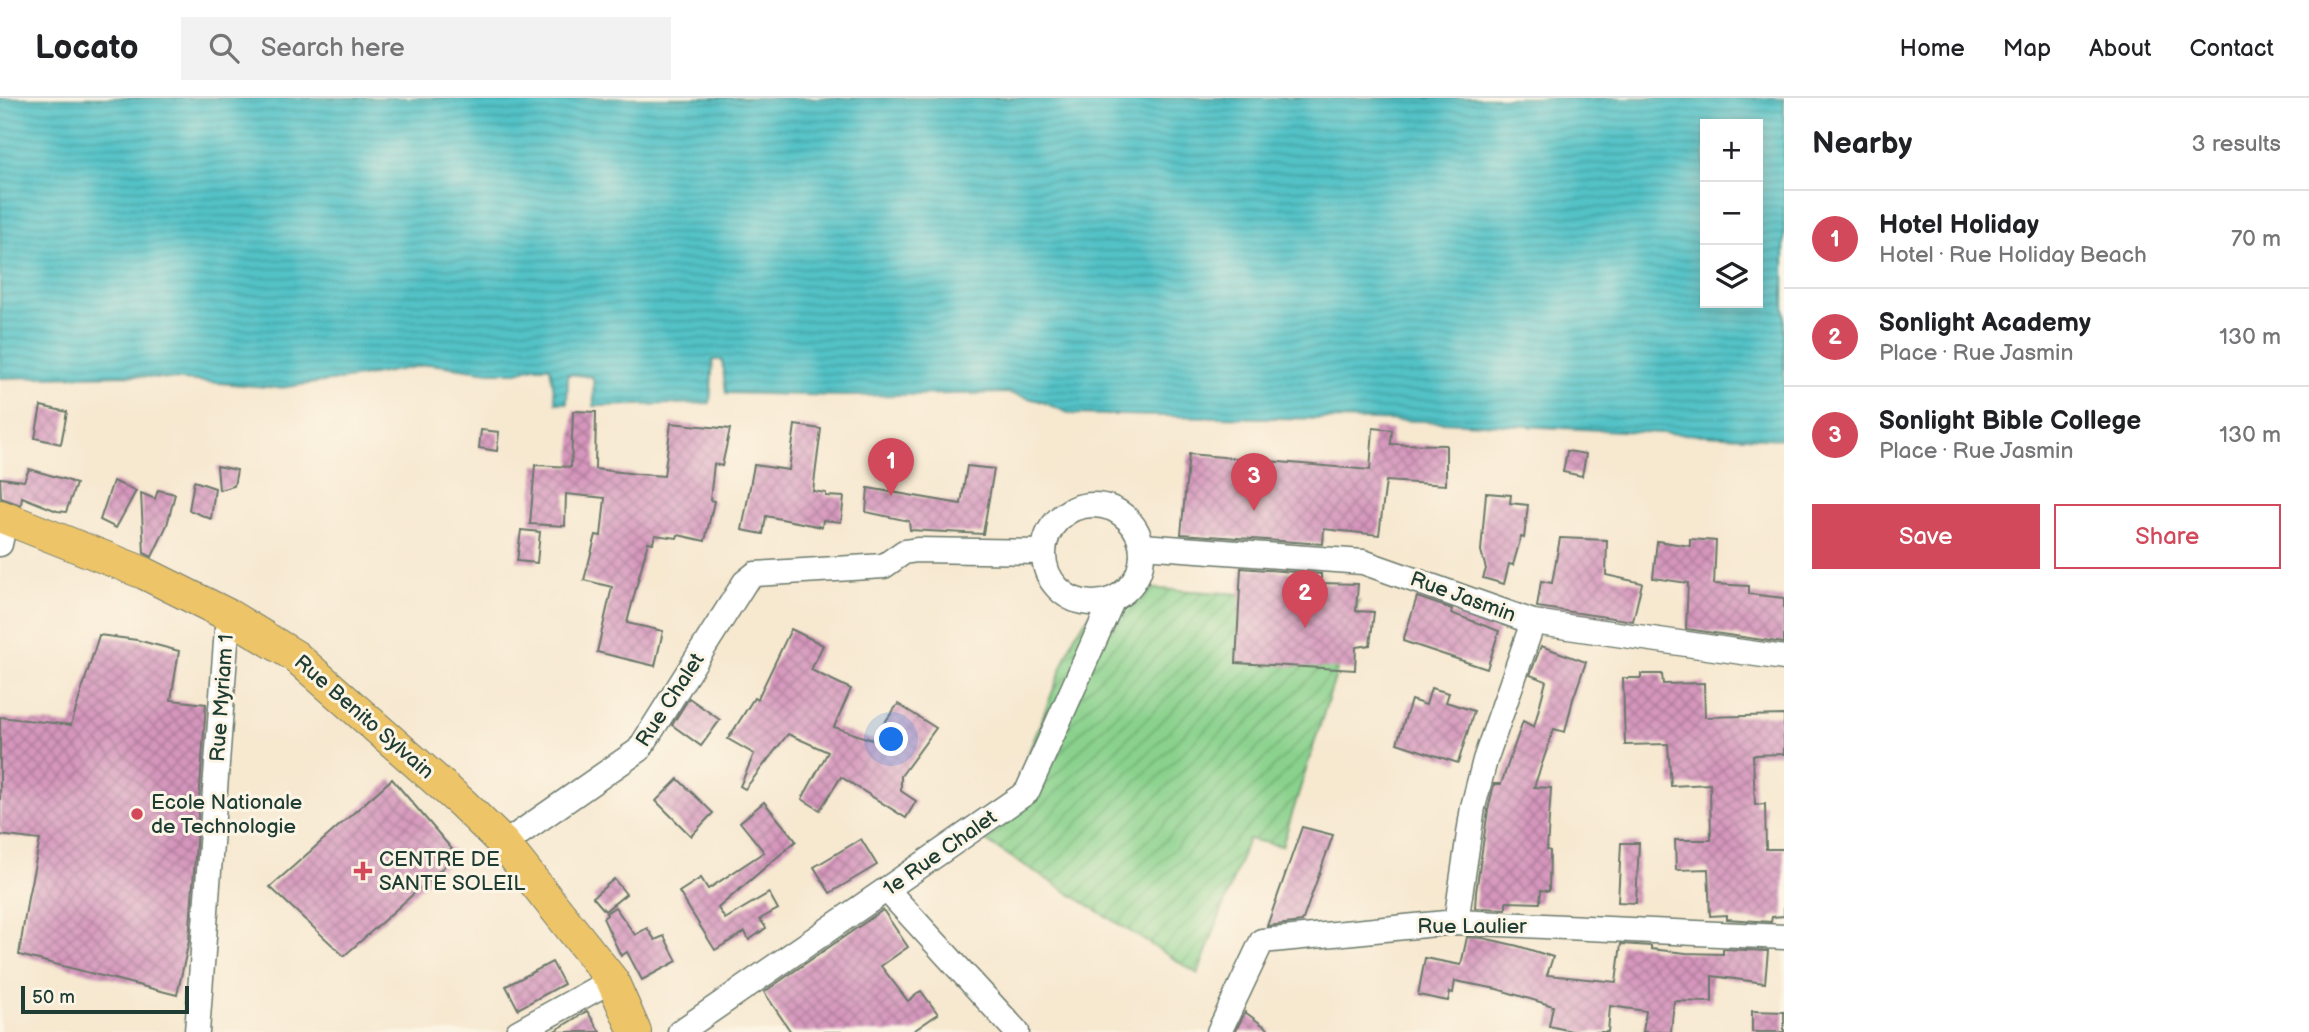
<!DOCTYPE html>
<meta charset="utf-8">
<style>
body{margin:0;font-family:"Balsamiq Sans",sans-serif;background:#f2f2f2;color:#202124}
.controls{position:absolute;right:21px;top:21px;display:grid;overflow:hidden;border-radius:0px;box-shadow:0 4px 18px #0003}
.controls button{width:63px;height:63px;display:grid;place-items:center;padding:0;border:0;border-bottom:2px solid #e0e0e0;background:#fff;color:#202124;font:35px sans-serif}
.scale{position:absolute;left:21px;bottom:18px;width:168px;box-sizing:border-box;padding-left:7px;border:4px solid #1f3d34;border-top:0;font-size:19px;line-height:24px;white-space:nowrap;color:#1f3d34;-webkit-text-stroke:5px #fcf5e5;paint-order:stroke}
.you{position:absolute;left:892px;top:642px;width:24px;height:24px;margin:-18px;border:5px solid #fff;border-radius:50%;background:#1a73e8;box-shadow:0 0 0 10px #1a73e833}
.badge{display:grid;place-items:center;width:46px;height:46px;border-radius:50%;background:#d1495b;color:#fff;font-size:23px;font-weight:700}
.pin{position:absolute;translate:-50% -58px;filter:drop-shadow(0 2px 4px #0008)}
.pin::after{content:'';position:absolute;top:37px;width:24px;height:21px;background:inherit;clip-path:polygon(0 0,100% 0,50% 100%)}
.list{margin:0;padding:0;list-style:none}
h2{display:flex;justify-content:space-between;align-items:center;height:91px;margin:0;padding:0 28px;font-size:30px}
h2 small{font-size:23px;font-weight:400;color:#757577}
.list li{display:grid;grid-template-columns:46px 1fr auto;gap:21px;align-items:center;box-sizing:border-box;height:98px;padding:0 28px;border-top:2px solid #e0e0e0}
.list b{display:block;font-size:26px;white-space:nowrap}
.list p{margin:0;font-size:23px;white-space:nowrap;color:#757577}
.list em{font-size:23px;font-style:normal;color:#757577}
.actions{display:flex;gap:14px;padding:21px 28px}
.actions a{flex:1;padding:16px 0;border:2px solid #d1495b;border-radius:0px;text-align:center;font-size:24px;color:#d1495b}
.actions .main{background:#d1495b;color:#fff}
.icon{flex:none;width:38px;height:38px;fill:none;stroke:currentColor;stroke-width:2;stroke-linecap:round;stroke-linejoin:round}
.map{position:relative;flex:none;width:1784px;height:934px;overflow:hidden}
header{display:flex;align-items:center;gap:42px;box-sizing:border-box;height:98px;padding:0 35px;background:#fff;border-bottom:2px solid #e0e0e0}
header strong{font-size:33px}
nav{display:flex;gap:38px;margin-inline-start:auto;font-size:24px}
.search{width:490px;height:63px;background:#f2f2f2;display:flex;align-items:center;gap:18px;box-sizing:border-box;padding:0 24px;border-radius:0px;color:#757577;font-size:26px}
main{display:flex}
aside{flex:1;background:#fff}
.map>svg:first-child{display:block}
.garden{fill:url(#garden-furrows);stroke:#548760;stroke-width:2}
.water{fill:url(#water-rules);stroke:#39807e;stroke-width:2;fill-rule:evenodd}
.building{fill:url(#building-cross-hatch)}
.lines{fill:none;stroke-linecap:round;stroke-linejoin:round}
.minor-casing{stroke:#6b796b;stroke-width:27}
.major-casing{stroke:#6b796b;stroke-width:34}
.minor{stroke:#fff;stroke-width:24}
.major{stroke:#eec469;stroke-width:32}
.poi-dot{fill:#d1495b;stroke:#fcf5e5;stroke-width:2.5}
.labels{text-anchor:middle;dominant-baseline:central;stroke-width:6;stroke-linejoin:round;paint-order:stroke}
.street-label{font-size:21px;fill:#1f3d34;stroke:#fcf5e5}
.poi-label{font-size:21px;fill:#1f3d34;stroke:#fcf5e5;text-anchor:start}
</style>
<header>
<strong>Locato</strong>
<div class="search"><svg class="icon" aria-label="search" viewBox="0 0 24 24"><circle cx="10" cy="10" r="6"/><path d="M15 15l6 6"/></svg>Search here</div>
<nav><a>Home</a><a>Map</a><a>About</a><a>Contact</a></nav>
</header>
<main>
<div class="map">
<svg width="1784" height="934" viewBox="0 0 1784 934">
<defs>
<pattern id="garden-furrows" width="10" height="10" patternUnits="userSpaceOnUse" patternTransform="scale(1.75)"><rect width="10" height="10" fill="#89d18c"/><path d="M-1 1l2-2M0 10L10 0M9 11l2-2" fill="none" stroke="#6fab73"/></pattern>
<pattern id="water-rules" width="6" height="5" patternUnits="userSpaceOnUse" patternTransform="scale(1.75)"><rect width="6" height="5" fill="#53c2c7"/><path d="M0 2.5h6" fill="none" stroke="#449fa2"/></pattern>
<pattern id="building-cross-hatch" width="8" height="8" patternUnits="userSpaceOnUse" patternTransform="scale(1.75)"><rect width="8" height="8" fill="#d696bd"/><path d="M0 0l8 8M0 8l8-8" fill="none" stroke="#ad7c9a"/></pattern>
</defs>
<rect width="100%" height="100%" fill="#fcf5e5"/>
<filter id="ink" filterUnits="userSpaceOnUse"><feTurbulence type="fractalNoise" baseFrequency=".0143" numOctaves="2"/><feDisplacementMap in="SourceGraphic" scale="14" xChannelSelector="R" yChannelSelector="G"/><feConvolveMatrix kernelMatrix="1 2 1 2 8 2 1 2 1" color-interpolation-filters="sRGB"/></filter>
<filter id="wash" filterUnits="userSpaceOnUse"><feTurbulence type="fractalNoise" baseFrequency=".00686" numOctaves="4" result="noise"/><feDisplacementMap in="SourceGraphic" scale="28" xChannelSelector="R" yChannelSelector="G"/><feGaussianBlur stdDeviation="1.57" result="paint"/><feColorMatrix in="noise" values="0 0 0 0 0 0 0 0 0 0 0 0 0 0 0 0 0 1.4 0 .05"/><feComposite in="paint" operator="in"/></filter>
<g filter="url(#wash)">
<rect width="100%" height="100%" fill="#f7e8d0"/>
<path class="garden" d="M1110,488l249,15 -77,245 -34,-7 -50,135 -220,-138 28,-25 68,-174z"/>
<path class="water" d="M0,0h1784v341l-362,-18 -351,-7 -31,-13 -32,-8 -164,3 -118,-3 -4,-33h-9l-3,43 -116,3 -1,-29 -25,-3 -1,29h-11l-6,-36h-16l-17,5h-27l-60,-8 -63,12 -88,12 -154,-13 -125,3zM1705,26h53v179h-53z"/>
<g id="blocks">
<g class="building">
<path d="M41,308l26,6 -6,32 -26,-6z"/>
<path d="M573,313l23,1 -1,57 42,5 27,2 7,-53 59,6 -8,37 -8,-2 -4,36 4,1 -9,40 -27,-6 -1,3 -22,-3 -2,8 -5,-1 -21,81 36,8 -8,35 -58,-14 15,-65 -28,-7 12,-45 5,1 4,-38 -39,-4 -1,32 -35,-2 5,-59 36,2z"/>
<path d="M795,327l26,4 -8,62 13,2v3l18,1 -3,25 -18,-2 -1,7 -56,-11 -3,18 -21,-4 12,-65 35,5z"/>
<path d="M1373,330l19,2 -1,14 55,1v40l-60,-4 -7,54 -55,-6 -1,15 -142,-10 8,-80 181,16z"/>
<path d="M481,332l18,2 -2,19 -18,-3z"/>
<path d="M1567,353l19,3 -4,22 -19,-4z"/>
<path d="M217,368l20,4 -3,16 -15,4z"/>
<path d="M967,368l27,3 -11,65 -73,-4 -1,-9 -43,-9 2,-24 93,16z"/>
<path d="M29,371l38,11 9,4 -10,28 -9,-1 -35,-14 -1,8 -20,-7 -1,-20 24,3z"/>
<path d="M113,383l23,10 -20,37 -16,-8z"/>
<path d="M194,383l21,7 -4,31 -22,-9z"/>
<path d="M158,392l17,4 -8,31 -15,32 -8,-4 -3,-60 14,6z"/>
<path d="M1486,395l25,2 -1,8 18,2 -4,33 -3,-1 -8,28 -4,-1 -5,20 -21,-6 3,-9 -5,-18z"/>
<path d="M521,432l19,2 -3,31 -20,-2z"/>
<path d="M1560,440l47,2 -1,35 36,8 -9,38 -96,-14 4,-26 11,2z"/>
<path d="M1690,441l26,2 -2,43 35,2v8l35,4v45l-98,-14 2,-46 -35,-5 4,-37 33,5z"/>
<path d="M1241,470l80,6v9l37,1 -2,27 18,1 -4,33 -14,2 -1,23 -119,-7z"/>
<path d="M1417,499l35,12 -1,4 48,18 -12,38 -84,-28z"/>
<path d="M791,531l32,16 -12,25 40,19 -17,38 38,13 26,-36 38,24 -35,48v15l15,10 -10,17 -65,-41 -21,33 -18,-11 26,-47 -40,-18 -43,55 -5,-3 14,-32 -26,-15 26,-41 3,2z"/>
<path d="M99,537l38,5 42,11 -8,49 35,4 -17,237 -12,54 -158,-40 9,-58 12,-57 -40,-5v-118l71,8z"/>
<path d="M1541,548l45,16 -13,37 -8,33 -11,-3 -20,58 17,1 -4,62 3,1 -1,40 -8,-1 -1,13 -34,-1v7l-31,-1 1,-16 12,-82 6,-26h7l22,-63 11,6 12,-46 -16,-6z"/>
<path d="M1641,576h21l1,10 41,-1 1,34 79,-2v39l-31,1 2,50 10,-1 1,45h18v67l-12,1 -1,5 -44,-3v-4l-17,1 -2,-47 -32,1 -1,-30h36l-1,-56 -39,2 -3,-42 -43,1 -2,-67h18z"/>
<path d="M1431,590l18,5 -3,9 28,9 -16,52 -61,-20 14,-43 15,5z"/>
<path d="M689,600l31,22 -19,26 -29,-21z"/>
<path d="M392,681l65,76 -113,101 -74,-69z"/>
<path d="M678,681l35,34 -22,23 -35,-35z"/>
<path d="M764,704l32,39 -78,67 7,11 44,-26 9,16 -18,10 6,9 -17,12 -4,-8 -30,18 -36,-58 22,-14 7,11 56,-37 -24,-30z"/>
<path d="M1302,729l31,8 -31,87 -35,4z"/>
<path d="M861,741l16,26 -47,28 -16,-26z"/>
<path d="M1621,745h18l-3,60 -18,-1z"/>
<path d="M614,781l12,15 -21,17 -12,-14z"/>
<path d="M615,809l20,28 12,-7 8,12 9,-4 13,25 -35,19 -15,-28 -6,4 -18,-38 4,-3 -1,-2z"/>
<path d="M883,812l25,37 -27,19 27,35 13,-10 17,23 -26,18h-121l-27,-40z"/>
<path d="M1467,839l16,1 35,8 35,11 -6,18 69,7 5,-38 30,2v3l35,4 37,1v-5l45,2 -3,32 -53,-7v26l-38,-1 -3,31h-28l3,-21 -36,-5 -2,26h-32l-27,-6 4,-20 -56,-17 -42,-8 -2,12 -3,-1 -2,9 -30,-6 7,-37 36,7z"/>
<path d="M552,864l12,22 -46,25 -12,-23z"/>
<path d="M587,913l13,21h-47z"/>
<path d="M1752,913l32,1v20h-32z"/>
<path d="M1245,914l27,20h-37z"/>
</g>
</g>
</g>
<g filter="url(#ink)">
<use href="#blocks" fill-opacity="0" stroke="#6b796b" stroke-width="2"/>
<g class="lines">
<defs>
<g id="minor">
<circle cx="1093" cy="456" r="49"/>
<path d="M0,446l6,-27"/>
<path d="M1142,448l221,16 170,60 251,36"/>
<path d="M504,746l135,-94 106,-168 10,-8 129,-8 20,-14 13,-2 126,2"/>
<path d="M887,792l130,142"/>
<path d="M1456,824l17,-115 12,-47 48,-138"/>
<path d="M197,934l31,-417"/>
<path d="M518,934l94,-52"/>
<path d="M680,934l347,-240 85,-191"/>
<path d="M1219,934l43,-91 194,-19 328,15"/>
</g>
<path id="major" d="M0,418l144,57 84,42 67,41 167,147 42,41 108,136 23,52"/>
</defs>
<use href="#minor" class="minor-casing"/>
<use href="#major" class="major-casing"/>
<use href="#minor" class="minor"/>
<use href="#major" class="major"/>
</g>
</g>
<g class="poi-dot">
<circle cx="137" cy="716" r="7"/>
<path d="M359.5 762.5h7v7h7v7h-7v7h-7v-7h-7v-7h7z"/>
</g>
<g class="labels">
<g class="street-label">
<text transform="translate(1463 499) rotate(20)">Rue Jasmin</text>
<text transform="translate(222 600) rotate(-86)">Rue Myriam 1</text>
<text transform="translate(670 602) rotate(-57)">Rue Chalet</text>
<text transform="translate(364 619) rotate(41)">Rue Benito Sylvain</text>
<text transform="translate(940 755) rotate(-35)">1e Rue Chalet</text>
<text x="1472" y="828">Rue Laulier</text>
</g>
<g class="poi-label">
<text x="151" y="704">Ecole Nationale<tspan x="151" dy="24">de Technologie</tspan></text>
<text x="379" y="761">CENTRE DE<tspan x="379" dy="24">SANTE SOLEIL</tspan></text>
</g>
</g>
</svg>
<div class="controls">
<button>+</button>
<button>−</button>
<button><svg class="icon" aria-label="layers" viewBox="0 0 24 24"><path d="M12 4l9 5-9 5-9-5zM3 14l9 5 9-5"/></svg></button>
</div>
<div class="scale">50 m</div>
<div class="you"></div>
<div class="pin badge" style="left:891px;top:398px">1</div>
<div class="pin badge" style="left:1305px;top:530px">2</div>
<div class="pin badge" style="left:1254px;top:413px">3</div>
</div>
<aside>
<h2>Nearby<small>3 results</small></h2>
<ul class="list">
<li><span class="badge">1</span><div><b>Hotel Holiday</b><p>Hotel · Rue Holiday Beach</p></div><em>70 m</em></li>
<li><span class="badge">2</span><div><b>Sonlight Academy</b><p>Place · Rue Jasmin</p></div><em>130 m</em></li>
<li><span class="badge">3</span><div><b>Sonlight Bible College</b><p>Place · Rue Jasmin</p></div><em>130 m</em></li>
</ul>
<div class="actions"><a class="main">Save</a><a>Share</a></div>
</aside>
</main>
